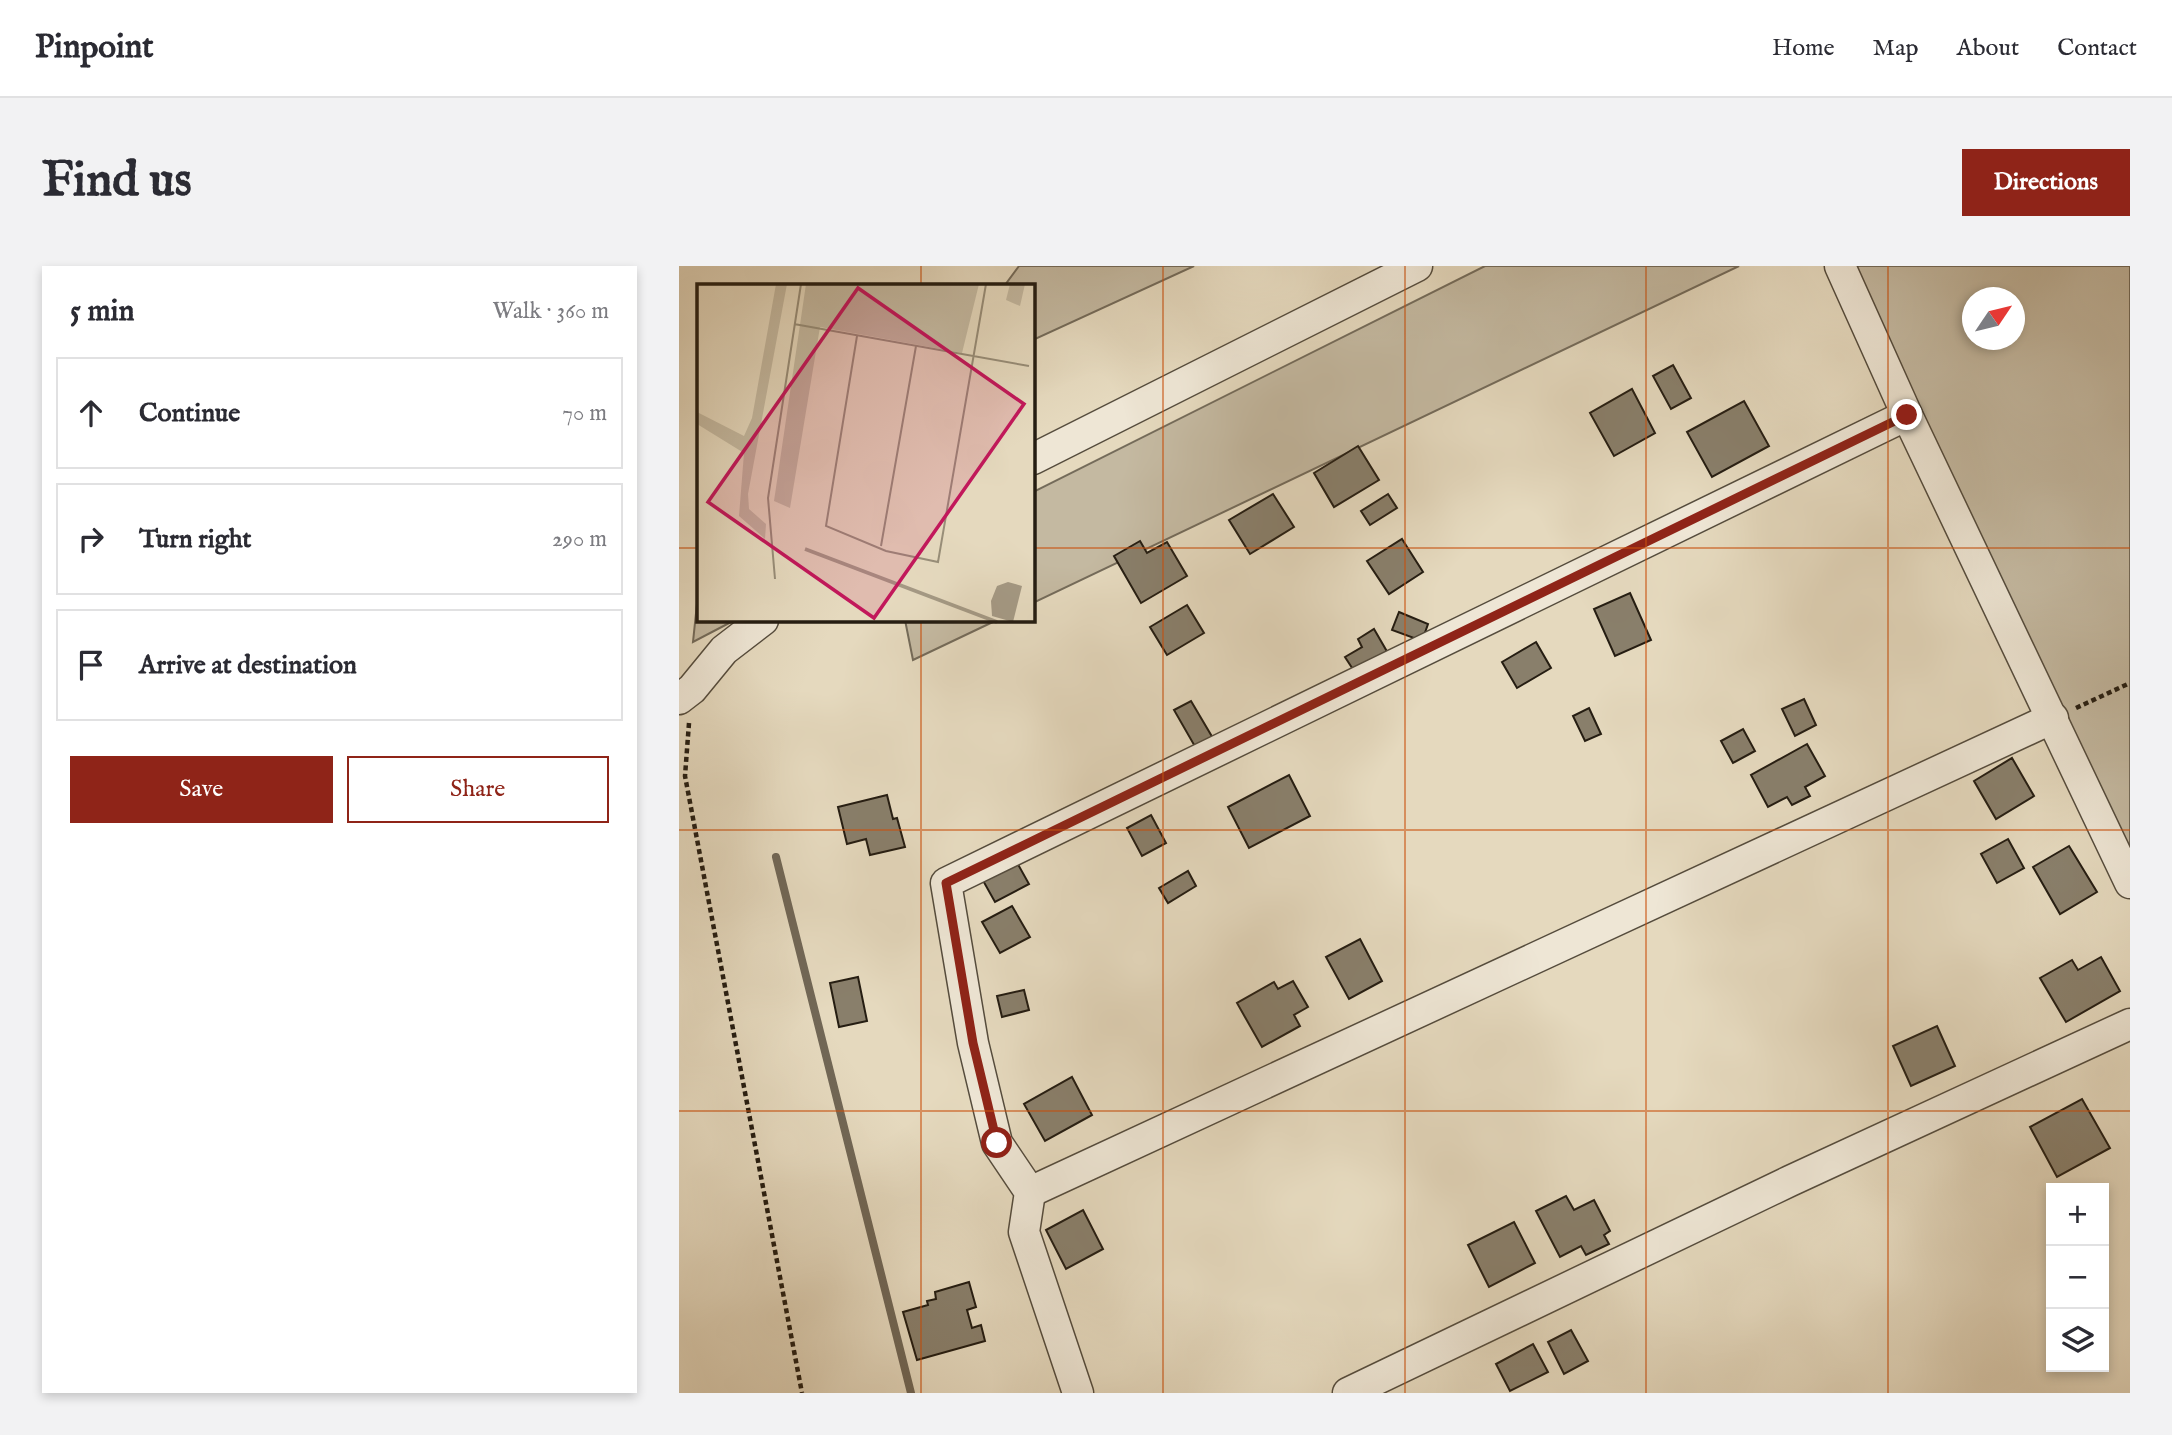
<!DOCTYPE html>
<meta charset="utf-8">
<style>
body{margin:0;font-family:"IM FELL English",serif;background:#f2f2f3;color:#2b2b33}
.controls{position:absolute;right:21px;bottom:21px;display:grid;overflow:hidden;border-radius:0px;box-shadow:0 4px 10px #0003}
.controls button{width:63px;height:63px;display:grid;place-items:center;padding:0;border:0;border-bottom:2px solid #e1e1e2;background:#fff;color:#2b2b33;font:35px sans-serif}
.compass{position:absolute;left:1283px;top:21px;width:63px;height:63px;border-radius:50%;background:#fff;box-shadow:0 4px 10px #0003;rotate:55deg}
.stop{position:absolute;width:21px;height:21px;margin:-16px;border:5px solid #8f2418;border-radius:50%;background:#fff}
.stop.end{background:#8f2418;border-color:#fff;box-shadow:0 2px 7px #0008}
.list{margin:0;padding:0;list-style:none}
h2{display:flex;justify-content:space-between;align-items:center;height:91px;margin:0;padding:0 28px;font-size:30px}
h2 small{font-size:23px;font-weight:400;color:#7c7c81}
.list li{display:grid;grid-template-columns:46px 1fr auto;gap:21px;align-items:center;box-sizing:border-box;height:112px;margin:0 14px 14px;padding:0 14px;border:2px solid #e1e1e2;border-radius:0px}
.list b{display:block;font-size:26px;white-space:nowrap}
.list em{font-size:23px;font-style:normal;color:#7c7c81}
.actions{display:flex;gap:14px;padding:21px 28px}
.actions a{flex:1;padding:16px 0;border:2px solid #8f2418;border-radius:0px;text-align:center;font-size:24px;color:#8f2418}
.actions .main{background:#8f2418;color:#fff}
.icon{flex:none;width:38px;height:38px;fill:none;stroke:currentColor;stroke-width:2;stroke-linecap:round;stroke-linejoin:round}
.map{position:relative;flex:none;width:1451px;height:1127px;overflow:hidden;border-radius:0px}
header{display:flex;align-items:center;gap:42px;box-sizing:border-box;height:98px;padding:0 35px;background:#fff;border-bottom:2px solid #e1e1e2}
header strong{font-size:33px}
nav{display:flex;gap:38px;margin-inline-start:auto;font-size:24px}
.intro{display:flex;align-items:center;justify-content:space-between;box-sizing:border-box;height:168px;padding:0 42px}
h1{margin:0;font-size:49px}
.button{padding:18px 32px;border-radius:0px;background:#8f2418;color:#fff;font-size:24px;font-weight:700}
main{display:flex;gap:42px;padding:0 42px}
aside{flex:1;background:#fff;border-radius:0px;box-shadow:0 4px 10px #0003}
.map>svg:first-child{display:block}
.green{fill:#c4b9a1;stroke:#746b5a;stroke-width:2;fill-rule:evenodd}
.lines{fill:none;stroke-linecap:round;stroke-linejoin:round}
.stream{stroke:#716756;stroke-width:8}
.building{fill:#897f6b;stroke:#251d12;stroke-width:2}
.minor-casing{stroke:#554c3d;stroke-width:33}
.path{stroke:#251d12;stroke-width:4.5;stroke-dasharray:5 3.5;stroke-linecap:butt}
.minor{stroke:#eee6d5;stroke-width:30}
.route{stroke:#8f2418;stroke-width:9}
.grid{fill:none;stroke:#cb500d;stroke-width:2;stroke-opacity:0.55}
.inset-river{fill:none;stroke:#a49984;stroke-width:3.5}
.inset-road{fill:none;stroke:#988e79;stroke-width:2}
.view{fill:#c2185b;fill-opacity:0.15;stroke:#c2185b;stroke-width:3.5}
.inset-edge{fill:none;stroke:#251d12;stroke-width:3.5}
</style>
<header>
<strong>Pinpoint</strong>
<nav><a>Home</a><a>Map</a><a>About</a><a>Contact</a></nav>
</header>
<div class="intro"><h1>Find us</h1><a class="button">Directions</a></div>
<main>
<aside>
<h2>5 min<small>Walk · 360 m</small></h2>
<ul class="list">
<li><svg class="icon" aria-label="ahead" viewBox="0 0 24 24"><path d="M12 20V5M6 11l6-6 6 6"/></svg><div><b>Continue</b></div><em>70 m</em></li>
<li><svg class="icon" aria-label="right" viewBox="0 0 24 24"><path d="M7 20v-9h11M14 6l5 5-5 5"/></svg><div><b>Turn right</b></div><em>290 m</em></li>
<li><svg class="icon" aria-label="arrive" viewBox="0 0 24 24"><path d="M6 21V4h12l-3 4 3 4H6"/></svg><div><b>Arrive at destination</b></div></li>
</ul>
<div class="actions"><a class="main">Save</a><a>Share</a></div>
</aside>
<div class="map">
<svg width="1451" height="1127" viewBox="0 0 1451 1127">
<rect width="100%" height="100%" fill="#e5d9be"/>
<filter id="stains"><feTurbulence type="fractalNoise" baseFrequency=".00286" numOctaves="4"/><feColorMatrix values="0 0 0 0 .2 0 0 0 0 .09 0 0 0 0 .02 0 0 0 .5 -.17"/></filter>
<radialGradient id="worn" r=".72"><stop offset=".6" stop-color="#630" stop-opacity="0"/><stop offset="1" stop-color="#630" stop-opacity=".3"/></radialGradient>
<g class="green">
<path d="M340,0h175l-161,74v-55h-28z"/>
<path d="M806,0h254l-706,337v-111z"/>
<path d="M1172,0h279v602zM1294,32h42v42h-42z"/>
<path d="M19,328v26h37l-42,22z"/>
<path d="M226,354h92l-84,40z"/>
</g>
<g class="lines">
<path class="stream" d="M97,591l135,536"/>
</g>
<g class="building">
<path d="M994,99l18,33 -20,11 -18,-33z"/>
<path d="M953,123l23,44 -41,23 -24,-43z"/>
<path d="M1065,135l25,45 -57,31 -25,-45z"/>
<path d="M679,180l21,34 -45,27 -20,-34z"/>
<path d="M594,228l21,33 -44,27 -21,-34z"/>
<path d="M709,228l9,14 -27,17 -9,-14z"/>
<path d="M723,273l21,33 -34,22 -22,-33z"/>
<path d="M461,275l7,12 20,-11 20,34 -46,27 -27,-47z"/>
<path d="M951,327l21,47 -36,16 -21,-47z"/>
<path d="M508,339l17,28 -37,22 -17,-28z"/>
<path d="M720,346l29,12 -6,17 -30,-11z"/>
<path d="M695,363l15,26 -33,19 -11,-17 17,-10 -4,-8z"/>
<path d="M857,376l15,26 -34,20 -15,-26z"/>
<path d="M1125,433l12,26 -21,11 -13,-27z"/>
<path d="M512,435l23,39 -17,10 -23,-40z"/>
<path d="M910,442l12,26 -16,7 -12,-25z"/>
<path d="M1064,463l12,22 -22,12 -12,-22z"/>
<path d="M1128,478l18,32 -20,11 5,9 -18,9 -5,-8 -19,10 -17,-32z"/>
<path d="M1333,492l22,38 -38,23 -22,-38z"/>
<path d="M610,509l21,41 -61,32 -21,-41z"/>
<path d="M208,529l6,24 4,-1 8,29 -35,8 -4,-16 -19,5 -9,-37z"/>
<path d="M472,549l15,28 -24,13 -15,-28z"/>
<path d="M1329,573l16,29 -27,15 -16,-29z"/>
<path d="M1390,580l28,46 -37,22 -27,-47z"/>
<path d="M336,593l14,25 -34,18 -14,-25z"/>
<path d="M509,605l8,15 -28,17 -9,-15z"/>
<path d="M333,640l18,31 -30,16 -18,-31z"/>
<path d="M681,673l22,42 -33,18 -23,-42z"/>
<path d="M1422,691l19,34 -54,31 -26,-44 32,-18 6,10z"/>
<path d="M179,711l9,44 -28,6 -9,-44z"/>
<path d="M614,715l15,26 -14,8 6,11 -38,21 -25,-44 37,-21 4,7z"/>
<path d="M345,724l5,20 -27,7 -5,-21z"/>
<path d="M1258,760l18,40 -44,20 -18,-40z"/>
<path d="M393,811l20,38 -47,26 -21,-37z"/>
<path d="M1403,833l28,49 -53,29 -27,-50z"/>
<path d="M887,930l8,14 20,-10 16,31 -6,4 5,9 -23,11 -5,-9 -21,11 -24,-46z"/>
<path d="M404,944l20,39 -37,20 -20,-39z"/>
<path d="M835,956l21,41 -46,24 -21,-42z"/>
<path d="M290,1016l7,25 -9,3 5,18 9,-3 4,16 -68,19 -14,-48 25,-7 -1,-4 9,-2 -1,-7z"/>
<path d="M892,1064l17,31 -24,13 -16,-32z"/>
<path d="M854,1078l15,28 -38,19 -14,-27z"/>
</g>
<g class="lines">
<defs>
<g id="minor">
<path d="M1161,0l67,149 223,468"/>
<path d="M354,193l384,-193"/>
<path d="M0,433l13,-10 32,-39 39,-30"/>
<path d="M351,926l1023,-474"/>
<path d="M399,1127l-54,-161 6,-40 -33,-49 -24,-100 -27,-160 961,-468"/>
<path d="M669,1127l442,-212 340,-157"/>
</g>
</defs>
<use href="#minor" class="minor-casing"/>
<g class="path">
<path d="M1397,442l54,-25"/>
<path d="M10,457l-4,53 117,617"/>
</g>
<use href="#minor" class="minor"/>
</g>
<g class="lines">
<path class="route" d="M318,877l-24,-100 -27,-160 961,-468"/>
</g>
<path class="grid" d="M242,0v19M484,0v1127M726,0v1127M967,0v1127M1209,0v1127M0,282h19M354,282h1097M242,354v773M0,564h1451M0,845h1451"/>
<g transform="translate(18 18)">
<rect width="338" height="338" fill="#e5d9be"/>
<path d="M79,0h11l-39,210 1,15 17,15 -1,15 -26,-23 5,-63 -47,-29v-12l47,24 8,-18zM109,0h173l-17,69 -142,-26 -30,181 -16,-7zM313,0h15l-5,22 -14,-6z" fill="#c4b9a1"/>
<path d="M311,298l14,4 -9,36 -21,-6 -1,-15 6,-15z" fill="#a49984"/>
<path class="inset-river" d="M108,265l192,73"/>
<path class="inset-road" d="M97,40l235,42M160,52l-31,190 60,25 52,11 48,-278M184,262l35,-200M78,295l-7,-81 33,-214"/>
<path class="view" d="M161,4l166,116 -150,214 -166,-116z"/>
<rect width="338" height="338" class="inset-edge"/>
</g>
<rect width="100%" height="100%" filter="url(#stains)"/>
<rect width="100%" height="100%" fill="url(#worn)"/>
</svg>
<div class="controls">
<button>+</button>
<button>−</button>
<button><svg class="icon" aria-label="layers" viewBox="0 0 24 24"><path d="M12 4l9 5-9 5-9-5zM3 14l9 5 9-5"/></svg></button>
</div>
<svg class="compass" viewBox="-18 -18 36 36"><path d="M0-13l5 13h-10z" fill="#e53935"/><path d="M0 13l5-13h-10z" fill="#7c7c81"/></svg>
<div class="stop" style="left:318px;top:877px"></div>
<div class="stop end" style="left:1228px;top:149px"></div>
</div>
</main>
